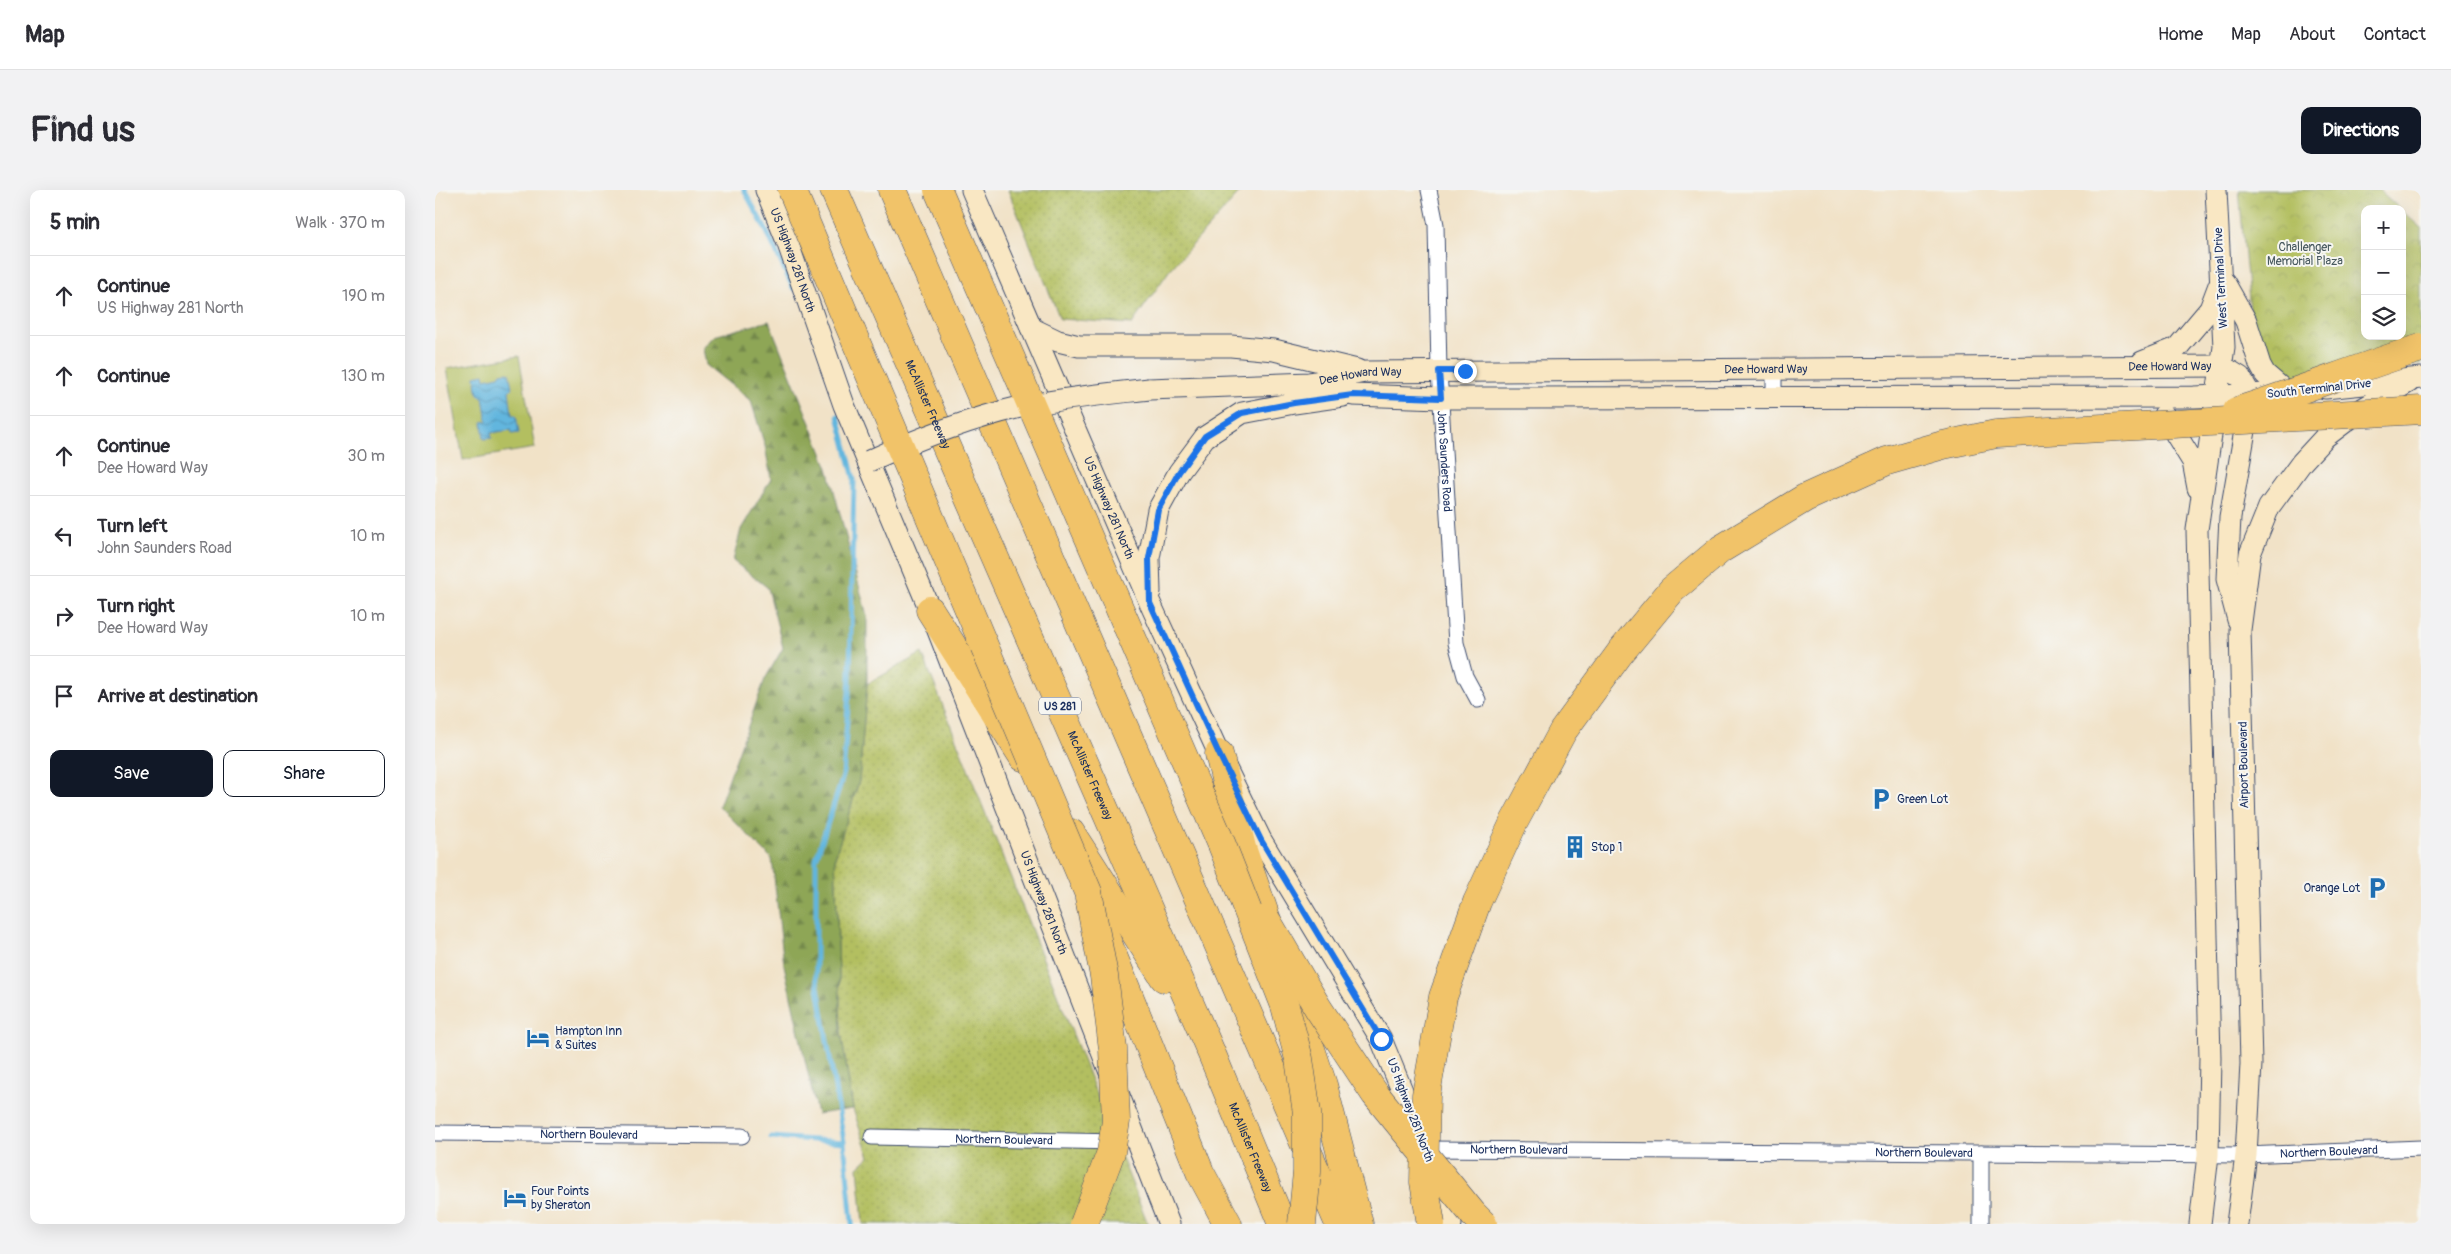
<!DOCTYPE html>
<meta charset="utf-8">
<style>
body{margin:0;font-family:Pangolin,sans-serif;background:#f2f2f3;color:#2b2b33}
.controls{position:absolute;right:15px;top:15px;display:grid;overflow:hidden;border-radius:10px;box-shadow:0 5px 20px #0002}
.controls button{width:45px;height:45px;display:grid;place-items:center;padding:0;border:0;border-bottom:1px solid #e1e1e2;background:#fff;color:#2b2b33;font:25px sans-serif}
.stop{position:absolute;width:15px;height:15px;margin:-11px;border:4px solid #1a73e8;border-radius:50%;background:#fff}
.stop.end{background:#1a73e8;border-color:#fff;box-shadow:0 1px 5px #0008}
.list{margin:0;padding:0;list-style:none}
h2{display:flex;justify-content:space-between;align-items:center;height:65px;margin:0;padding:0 20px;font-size:21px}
h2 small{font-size:16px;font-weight:400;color:#7c7c81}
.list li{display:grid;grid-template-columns:32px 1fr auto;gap:15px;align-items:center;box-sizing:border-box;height:80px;padding:0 20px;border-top:1px solid #e1e1e2}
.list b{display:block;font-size:19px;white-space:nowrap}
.list p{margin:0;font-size:16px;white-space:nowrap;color:#7c7c81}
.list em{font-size:16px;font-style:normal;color:#7c7c81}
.actions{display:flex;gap:10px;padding:15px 20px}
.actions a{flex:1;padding:11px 0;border:1px solid #111827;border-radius:10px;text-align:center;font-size:18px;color:#111827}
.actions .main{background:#111827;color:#fff}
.icon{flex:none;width:28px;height:28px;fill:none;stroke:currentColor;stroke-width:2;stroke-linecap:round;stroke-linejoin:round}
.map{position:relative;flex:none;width:1986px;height:1034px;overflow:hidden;border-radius:10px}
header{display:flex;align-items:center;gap:30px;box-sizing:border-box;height:70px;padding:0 25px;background:#fff;border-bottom:1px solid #e1e1e2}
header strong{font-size:24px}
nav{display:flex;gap:28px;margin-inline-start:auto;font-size:18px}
.intro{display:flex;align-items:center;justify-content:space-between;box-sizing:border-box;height:120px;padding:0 30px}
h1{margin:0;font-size:35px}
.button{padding:12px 22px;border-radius:10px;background:#111827;color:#fff;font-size:18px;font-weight:700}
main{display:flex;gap:30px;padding:0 30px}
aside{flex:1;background:#fff;border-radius:10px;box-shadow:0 5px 20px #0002}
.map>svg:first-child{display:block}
.grass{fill:url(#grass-dots);stroke:#677760}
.forest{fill:url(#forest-firs);stroke:#546a5a}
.park{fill:url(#park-crowns);stroke:#677760}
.garden{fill:#b3bf61;stroke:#677760}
.water{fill:url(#water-waves);stroke:#3e729e}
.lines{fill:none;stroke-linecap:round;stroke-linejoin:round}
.stream{stroke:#62b6de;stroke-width:5}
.minor-casing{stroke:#3b4a6e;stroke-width:17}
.secondary-casing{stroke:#3b4a6e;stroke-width:23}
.motorway-casing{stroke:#3b4a6e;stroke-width:29}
.minor{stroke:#fff;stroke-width:15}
.secondary{stroke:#f9e7c3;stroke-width:21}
.motorway{stroke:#f1c369;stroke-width:28}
.secondary-bridge-casing{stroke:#3b4a6e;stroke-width:23;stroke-linecap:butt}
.motorway-bridge-casing{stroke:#3b4a6e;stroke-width:29;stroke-linecap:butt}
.secondary-bridge{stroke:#f9e7c3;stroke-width:21}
.motorway-bridge{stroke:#f1c369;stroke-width:28}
.route{stroke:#1a73e8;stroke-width:6}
.labels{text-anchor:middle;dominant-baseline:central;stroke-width:4;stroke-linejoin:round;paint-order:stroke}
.shield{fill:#f6f6f2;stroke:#5d6b8a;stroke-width:1}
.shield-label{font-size:11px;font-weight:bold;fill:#1b2f5e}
.park-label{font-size:12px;fill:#495a5f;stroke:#f6f6f2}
.street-label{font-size:12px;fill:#1b2f5e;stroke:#f6f6f2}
.poi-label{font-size:12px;fill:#1b2f5e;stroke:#f6f6f2;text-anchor:start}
</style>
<header>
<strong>Map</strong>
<nav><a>Home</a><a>Map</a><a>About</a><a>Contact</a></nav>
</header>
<div class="intro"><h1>Find us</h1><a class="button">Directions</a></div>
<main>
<aside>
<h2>5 min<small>Walk · 370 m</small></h2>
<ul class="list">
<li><svg class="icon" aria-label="ahead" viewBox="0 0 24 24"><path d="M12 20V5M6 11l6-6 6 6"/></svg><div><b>Continue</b><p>US Highway 281 North</p></div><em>190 m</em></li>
<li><svg class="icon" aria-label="ahead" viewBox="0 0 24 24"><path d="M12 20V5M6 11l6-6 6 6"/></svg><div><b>Continue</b></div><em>130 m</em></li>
<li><svg class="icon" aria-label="ahead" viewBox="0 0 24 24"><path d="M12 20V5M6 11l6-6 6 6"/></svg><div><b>Continue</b><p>Dee Howard Way</p></div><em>30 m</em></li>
<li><svg class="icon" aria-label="left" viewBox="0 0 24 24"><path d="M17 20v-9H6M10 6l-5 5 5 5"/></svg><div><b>Turn left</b><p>John Saunders Road</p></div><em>10 m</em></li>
<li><svg class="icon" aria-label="right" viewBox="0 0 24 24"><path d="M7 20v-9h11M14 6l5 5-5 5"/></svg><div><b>Turn right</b><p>Dee Howard Way</p></div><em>10 m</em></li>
<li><svg class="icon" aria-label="arrive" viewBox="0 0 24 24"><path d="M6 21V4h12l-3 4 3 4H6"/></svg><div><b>Arrive at destination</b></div></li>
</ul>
<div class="actions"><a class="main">Save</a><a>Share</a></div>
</aside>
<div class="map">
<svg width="1986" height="1034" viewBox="0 0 1986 1034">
<defs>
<pattern id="grass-dots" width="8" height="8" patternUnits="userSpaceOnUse" patternTransform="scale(1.25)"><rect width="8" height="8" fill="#b3bf61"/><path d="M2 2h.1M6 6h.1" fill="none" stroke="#99a457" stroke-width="1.8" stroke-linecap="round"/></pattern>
<pattern id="forest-firs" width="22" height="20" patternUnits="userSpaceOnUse" patternTransform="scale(1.25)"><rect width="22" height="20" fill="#8ea657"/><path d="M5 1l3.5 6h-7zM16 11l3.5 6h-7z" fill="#73884b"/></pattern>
<pattern id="park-crowns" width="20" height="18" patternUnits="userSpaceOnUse" patternTransform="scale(1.25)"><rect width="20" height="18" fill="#b3bf61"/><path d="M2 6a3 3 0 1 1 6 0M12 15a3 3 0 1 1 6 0" fill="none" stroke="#99a457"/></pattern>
<pattern id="water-waves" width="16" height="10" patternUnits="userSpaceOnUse" patternTransform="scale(1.25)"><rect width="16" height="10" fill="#62b6de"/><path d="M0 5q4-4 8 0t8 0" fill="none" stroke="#5094b7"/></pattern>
</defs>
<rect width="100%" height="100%" fill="#f6f6f2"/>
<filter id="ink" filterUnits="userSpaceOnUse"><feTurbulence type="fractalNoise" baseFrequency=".02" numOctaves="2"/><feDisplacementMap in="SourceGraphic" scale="10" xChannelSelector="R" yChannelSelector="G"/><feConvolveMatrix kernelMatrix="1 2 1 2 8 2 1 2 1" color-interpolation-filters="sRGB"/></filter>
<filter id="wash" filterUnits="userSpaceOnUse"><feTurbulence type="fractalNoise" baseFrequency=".0096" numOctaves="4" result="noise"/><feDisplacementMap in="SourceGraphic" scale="20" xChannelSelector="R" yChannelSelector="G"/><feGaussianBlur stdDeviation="1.12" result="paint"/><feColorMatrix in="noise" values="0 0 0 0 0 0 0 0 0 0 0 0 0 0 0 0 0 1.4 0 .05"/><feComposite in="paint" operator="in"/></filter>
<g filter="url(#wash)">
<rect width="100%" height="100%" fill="#f1e2c7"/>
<g class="grass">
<path d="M573,0h234l-73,81 -37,53 -72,-5z"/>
<path d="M487,463l226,571h-285l-5,-57 11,-10 -16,-48 -12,-77 -6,-175 24,-76 8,-97z"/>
</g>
<path class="forest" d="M334,131l59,147 39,148v68l-8,97 -24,76 6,175 12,77 -36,5 -33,-149 -12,-106 -53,-53 46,-127 18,-31 -15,-60 -35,-27 8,-32 30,-50 -6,-33 -14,-45 -45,-36 -3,-17 11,-12z"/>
<path class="park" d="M1804,0h140l21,19h-35v127h37v-125l19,17v136l-128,15 -35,-28 -8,-40z"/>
<path class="garden" d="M84,166l16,92 -72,12 -16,-92z"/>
<path class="water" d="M74,182l3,16 -3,3 3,24h4l3,18 -7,1 -1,-4 -20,3 1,5 -8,1 -2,-17 5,-1 -4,-24 -5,-2 -3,-19 9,-2 1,5 14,-3 2,-3z"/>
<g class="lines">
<g class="stream">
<path d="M309,0l22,40 27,58"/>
<path d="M403,226l16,63 -4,199 -7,98 -27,83v116l28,167 8,82"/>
<path d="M336,947l73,5"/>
</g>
</g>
</g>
<g filter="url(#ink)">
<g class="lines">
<defs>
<g id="minor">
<path id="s1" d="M994,0l7,35 3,146 17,272 9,33 13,24"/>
<path d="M1339,179v27"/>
<path id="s2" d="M0,943l307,3"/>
<path id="s3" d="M437,947l246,5"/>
<path id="s4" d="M990,959l821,6 175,-7"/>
<path d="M1546,963v71"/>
</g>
<g id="secondary">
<path id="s5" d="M331,0l21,51 57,164 86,205 239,614"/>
<path id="s6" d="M537,0l178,413 69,151 42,86 120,199 42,103"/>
<path d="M1789,92l22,39 14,44 5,9 21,18"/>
<path d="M596,138l27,13 21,5h152l43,4 83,20"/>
<path d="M1707,172l35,-14 33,-39 9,-24"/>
<path d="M1787,176l18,11 11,19 -21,121 -3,62 11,41"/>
<path d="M875,193l43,12 88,3 753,-1 74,-3"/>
<path d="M1890,198l96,-10"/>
<path id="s7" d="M714,199l161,-6 55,-11 857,-6"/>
<path d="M1729,225l29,47 5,26"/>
<path d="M715,402l-1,-34 9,-48 21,-38 26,-35 37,-24 52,-10 49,-7"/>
<path d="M998,981l18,53"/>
<path d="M1765,1034l8,-69 2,-97 -13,-528 27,-183 -8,-157"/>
<path d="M1802,1034l9,-69 5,-91 -11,-434 10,-76 19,-47 33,-45 23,-25 37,-28 47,-27"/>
</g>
<g id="motorway">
<path id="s8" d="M399,0l377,862 71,172"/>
<path d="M457,0l447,1034"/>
<path d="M495,420l93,147"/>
<path d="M784,564l23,94 33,95"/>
<path d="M636,643l93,145"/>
<path d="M666,736l99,246 28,52"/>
<path d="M862,817l26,78 36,139"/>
</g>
</defs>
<use href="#minor" class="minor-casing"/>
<use href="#secondary" class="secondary-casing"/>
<use href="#motorway" class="motorway-casing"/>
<use href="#minor" class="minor"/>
<use href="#secondary" class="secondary"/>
<use href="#motorway" class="motorway"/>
<defs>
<path id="secondary-bridge" d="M434,271c48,-22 100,-42 151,-54 43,-9 86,-13 129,-18"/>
<g id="motorway-bridge">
<path d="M357,0l296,702 16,84 9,73 3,72 -5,31 -27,72"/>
<path d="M503,0l284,655 63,161 14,53 8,54v59l-5,52"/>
<path d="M1802,221c62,-19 122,-44 184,-63"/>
<path d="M831,729l52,89 57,86 98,120 10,10"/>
<path d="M996,1034l-7,-42 2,-87 17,-98 34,-95 37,-80 49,-91 57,-78 52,-63 49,-41 84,-51 82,-37 56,-16 53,-11 425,-24"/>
</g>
</defs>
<use href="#secondary-bridge" class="secondary-bridge-casing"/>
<use href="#motorway-bridge" class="motorway-bridge-casing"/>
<use href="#secondary-bridge" class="secondary-bridge"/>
<use href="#motorway-bridge" class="motorway-bridge"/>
</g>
</g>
<g class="lines" filter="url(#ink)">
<path class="route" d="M946,849l-120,-199 -42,-86 -69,-151 -1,-45 9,-48 21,-38 26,-36 37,-23 52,-10 59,-8 88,3 -2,-27h26"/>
</g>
<defs>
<symbol id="parking-bare" viewBox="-9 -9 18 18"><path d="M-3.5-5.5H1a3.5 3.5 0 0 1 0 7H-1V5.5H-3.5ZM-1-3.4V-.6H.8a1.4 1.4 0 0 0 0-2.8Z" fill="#1f6fb2" stroke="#f6f6f2" stroke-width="2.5" paint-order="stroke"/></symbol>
<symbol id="building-bare" viewBox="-9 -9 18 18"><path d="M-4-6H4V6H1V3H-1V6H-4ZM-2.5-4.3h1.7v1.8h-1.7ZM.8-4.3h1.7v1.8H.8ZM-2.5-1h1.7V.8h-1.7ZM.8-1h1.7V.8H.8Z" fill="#1f6fb2" stroke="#f6f6f2" stroke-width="2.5" paint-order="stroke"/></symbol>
<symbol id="hotel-bare" viewBox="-9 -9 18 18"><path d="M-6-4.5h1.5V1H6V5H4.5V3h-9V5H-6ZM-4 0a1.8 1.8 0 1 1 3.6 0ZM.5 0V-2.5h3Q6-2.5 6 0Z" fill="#1f6fb2" stroke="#f6f6f2" stroke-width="2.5" paint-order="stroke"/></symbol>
</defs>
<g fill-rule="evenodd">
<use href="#parking-bare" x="1430" y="593" width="32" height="32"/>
<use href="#building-bare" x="1124" y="641" width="32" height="32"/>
<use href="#parking-bare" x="1926" y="682" width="32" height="32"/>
<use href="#hotel-bare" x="87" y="832" width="32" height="32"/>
<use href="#hotel-bare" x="64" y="992" width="32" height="32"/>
</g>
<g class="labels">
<rect class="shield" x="604" y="507.5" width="42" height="17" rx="4"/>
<g class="shield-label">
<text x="625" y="516">US 281</text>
</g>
<g class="park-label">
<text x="1870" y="57">Challenger<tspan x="1870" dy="14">Memorial Plaza</tspan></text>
</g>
<g class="street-label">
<text stroke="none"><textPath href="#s5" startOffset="75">US Highway 281 North</textPath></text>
<text transform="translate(1786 88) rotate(-93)">West Terminal Drive</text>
<text stroke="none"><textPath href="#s7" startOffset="1022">Dee Howard Way</textPath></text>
<text stroke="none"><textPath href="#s7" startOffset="618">Dee Howard Way</textPath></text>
<text stroke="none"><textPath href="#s7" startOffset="212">Dee Howard Way</textPath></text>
<text transform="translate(1884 199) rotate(-6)">South Terminal Drive</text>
<text stroke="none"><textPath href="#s8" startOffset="234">McAllister Freeway</textPath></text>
<text stroke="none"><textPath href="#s1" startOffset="272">John Saunders Road</textPath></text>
<text stroke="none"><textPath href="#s6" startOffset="346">US Highway 281 North</textPath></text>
<text transform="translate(1809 575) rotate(-91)">Airport Boulevard</text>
<text stroke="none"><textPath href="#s8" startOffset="639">McAllister Freeway</textPath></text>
<text stroke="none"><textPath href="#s5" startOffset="765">US Highway 281 North</textPath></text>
<text transform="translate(975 920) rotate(69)">US Highway 281 North</text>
<text stroke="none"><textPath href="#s2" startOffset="154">Northern Boulevard</textPath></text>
<text stroke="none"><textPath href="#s3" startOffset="132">Northern Boulevard</textPath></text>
<text stroke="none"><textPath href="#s8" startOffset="1044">McAllister Freeway</textPath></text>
<text stroke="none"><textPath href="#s4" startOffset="94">Northern Boulevard</textPath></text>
<text stroke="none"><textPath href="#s4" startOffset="904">Northern Boulevard</textPath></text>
<text stroke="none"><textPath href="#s4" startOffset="499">Northern Boulevard</textPath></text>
</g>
<g class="poi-label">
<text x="1462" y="609">Green Lot</text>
<text x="1156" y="657">Stop 1</text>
<text x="1925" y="698" text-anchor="end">Orange Lot</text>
<text x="120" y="841">Hampton Inn<tspan x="120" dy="14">&amp; Suites</tspan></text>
<text x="96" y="1001">Four Points<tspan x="96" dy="14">by Sheraton</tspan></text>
</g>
</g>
</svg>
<div class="controls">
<button>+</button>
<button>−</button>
<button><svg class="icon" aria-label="layers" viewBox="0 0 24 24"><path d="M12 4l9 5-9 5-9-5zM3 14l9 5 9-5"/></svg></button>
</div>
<div class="stop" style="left:946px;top:849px"></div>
<div class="stop end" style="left:1030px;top:181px"></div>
</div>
</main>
